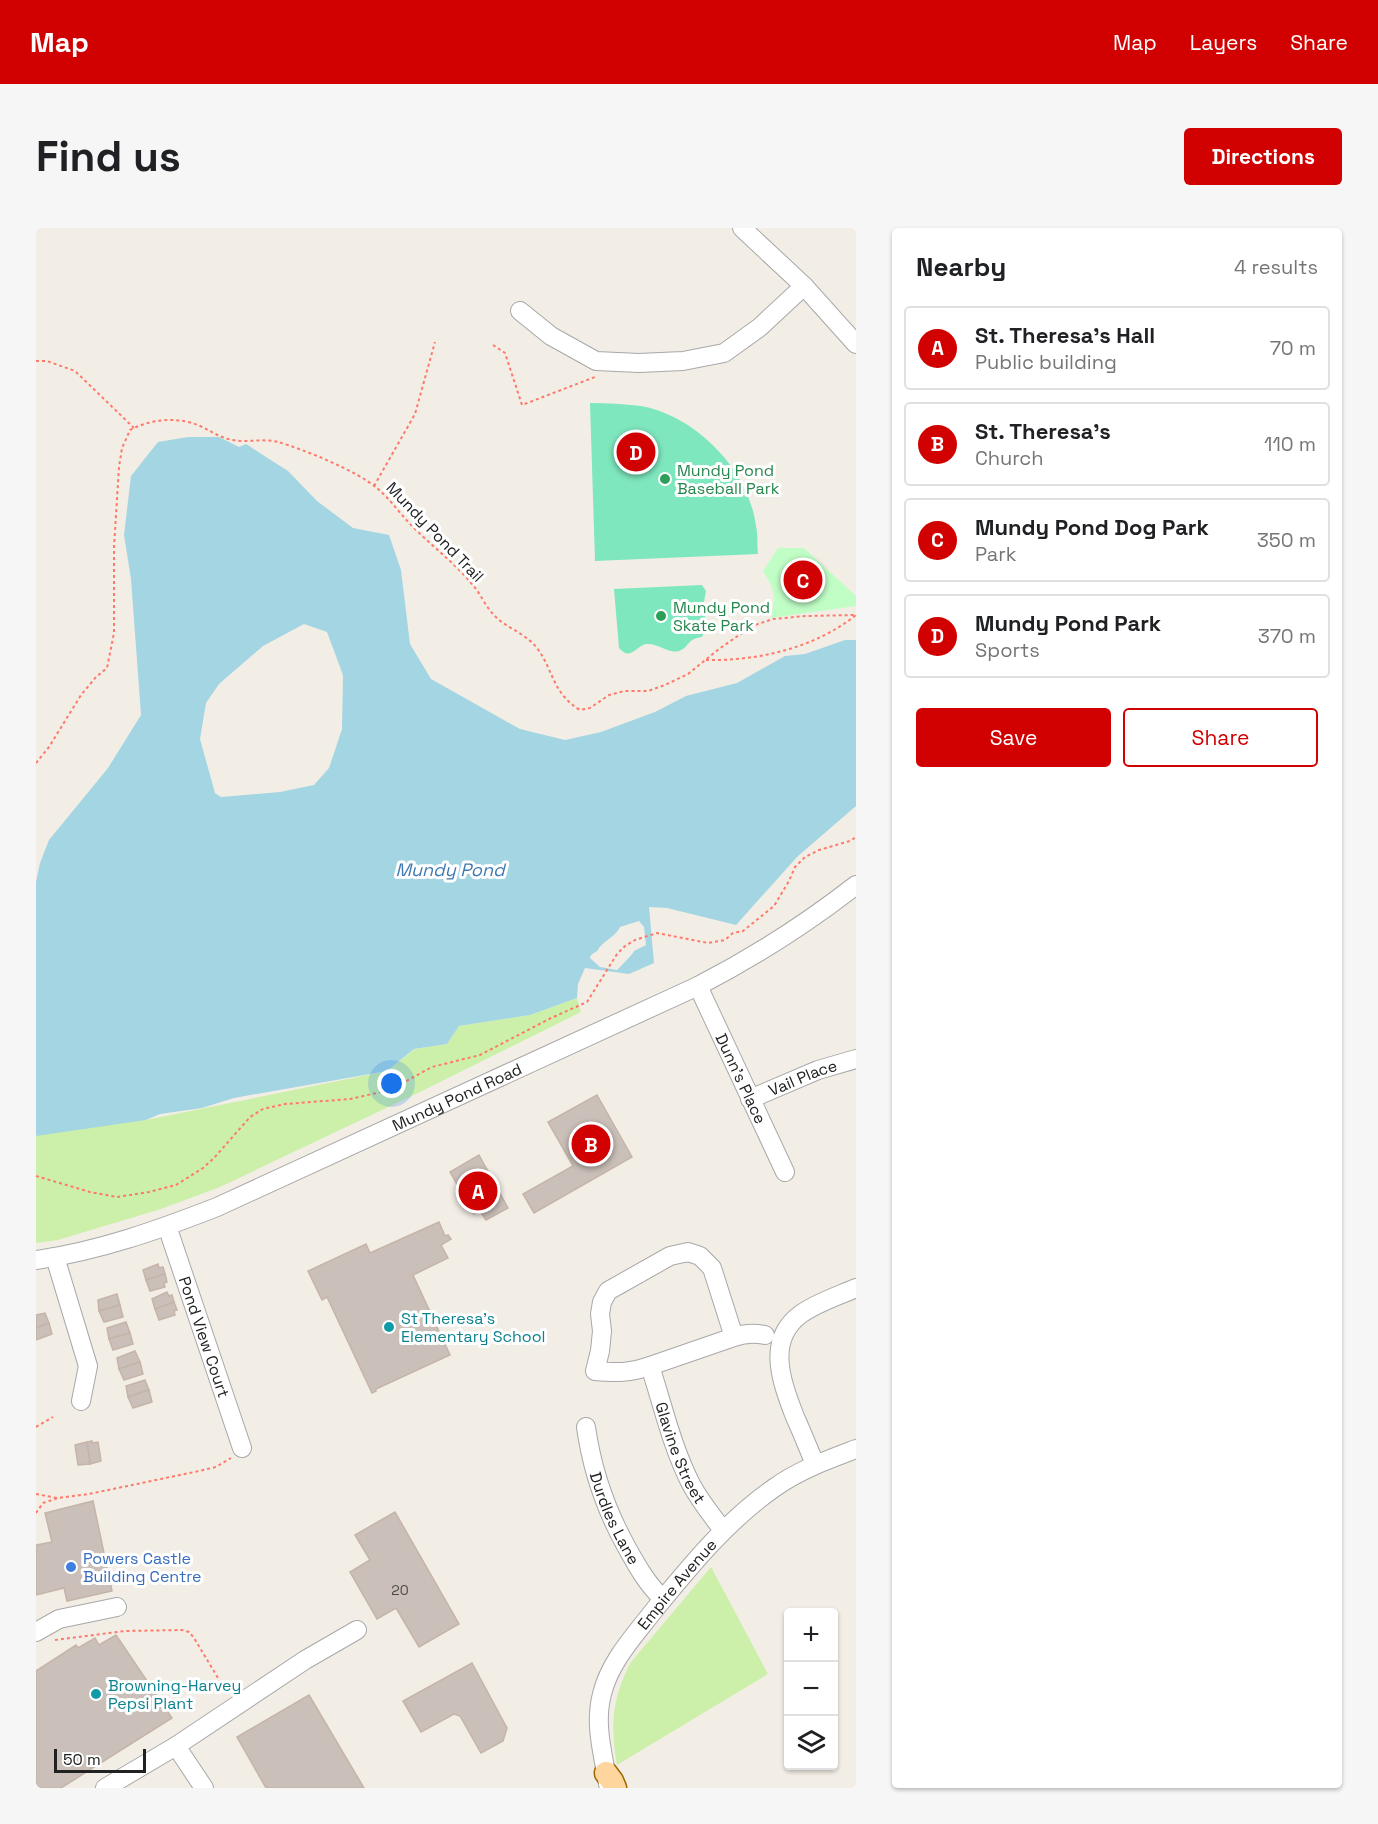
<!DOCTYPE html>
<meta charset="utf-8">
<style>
body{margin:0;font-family:"Space Grotesk",sans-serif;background:#f6f6f6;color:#202124}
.controls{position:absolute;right:18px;bottom:18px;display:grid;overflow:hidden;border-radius:6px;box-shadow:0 2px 4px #0004}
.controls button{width:54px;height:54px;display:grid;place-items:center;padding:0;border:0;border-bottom:2px solid #e0e0e0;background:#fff;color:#202124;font:30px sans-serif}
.scale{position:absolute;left:18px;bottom:15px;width:92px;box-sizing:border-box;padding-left:6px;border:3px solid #212121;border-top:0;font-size:16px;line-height:21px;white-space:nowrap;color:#212121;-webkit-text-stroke:4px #fff;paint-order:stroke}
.you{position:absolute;left:356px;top:856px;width:21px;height:21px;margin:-15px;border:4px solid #fff;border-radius:50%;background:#1a73e8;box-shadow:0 0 0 9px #1a73e833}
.badge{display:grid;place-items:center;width:39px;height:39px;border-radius:50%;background:#d10001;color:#fff;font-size:20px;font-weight:700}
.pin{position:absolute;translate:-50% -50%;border:3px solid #fff;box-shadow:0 2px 6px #0006}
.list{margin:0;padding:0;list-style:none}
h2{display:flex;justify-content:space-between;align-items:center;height:78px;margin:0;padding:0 24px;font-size:26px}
h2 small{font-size:20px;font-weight:400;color:#757577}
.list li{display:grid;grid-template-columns:39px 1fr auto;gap:18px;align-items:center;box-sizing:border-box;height:84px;margin:0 12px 12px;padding:0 12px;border:2px solid #e0e0e0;border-radius:6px}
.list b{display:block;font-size:22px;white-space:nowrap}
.list p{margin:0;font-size:20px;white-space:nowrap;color:#757577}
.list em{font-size:20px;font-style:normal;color:#757577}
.actions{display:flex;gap:12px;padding:18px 24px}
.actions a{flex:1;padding:14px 0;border:2px solid #d10001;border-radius:6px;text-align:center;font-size:21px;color:#d10001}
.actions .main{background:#d10001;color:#fff}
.icon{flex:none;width:33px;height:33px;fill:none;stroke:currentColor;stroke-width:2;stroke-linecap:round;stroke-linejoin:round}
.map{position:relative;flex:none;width:820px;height:1560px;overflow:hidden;border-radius:6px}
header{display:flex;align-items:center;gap:36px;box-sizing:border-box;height:84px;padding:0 30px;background:#d10001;color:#fff}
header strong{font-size:28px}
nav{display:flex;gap:33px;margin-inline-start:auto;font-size:21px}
.intro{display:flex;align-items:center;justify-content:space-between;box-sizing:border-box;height:144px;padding:0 36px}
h1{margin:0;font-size:42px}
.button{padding:15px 27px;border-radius:6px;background:#d10001;color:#fff;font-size:21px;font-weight:700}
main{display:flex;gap:36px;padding:0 36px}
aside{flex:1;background:#fff;border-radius:6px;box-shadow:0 2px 4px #0004}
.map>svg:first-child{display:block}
.grass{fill:#ccf0a9}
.park{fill:#c1fec6}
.pitch{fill:#7ee7be}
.water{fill:#a3d5e3;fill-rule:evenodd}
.building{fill:#cac0b9;stroke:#c5b4a7;stroke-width:1.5}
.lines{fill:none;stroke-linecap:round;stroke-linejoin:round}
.minor-casing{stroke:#a8a8a8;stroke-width:20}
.major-casing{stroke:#9d6800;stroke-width:25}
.path{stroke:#ff796a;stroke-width:2;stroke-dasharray:3 3;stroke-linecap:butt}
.minor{stroke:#fff;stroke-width:18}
.major{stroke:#ffd59e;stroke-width:22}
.leisure-dot{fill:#2e9e5b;stroke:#fff;stroke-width:2}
.culture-dot{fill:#0f9aa8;stroke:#fff;stroke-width:2}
.shop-dot{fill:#3f7fe0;stroke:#fff;stroke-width:2}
.labels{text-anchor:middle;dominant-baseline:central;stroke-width:6;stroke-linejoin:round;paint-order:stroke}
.number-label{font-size:14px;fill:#4b4947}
.leisure-label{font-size:16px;fill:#27864d;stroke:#fff;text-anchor:start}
.street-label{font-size:16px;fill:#212121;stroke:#fff}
.culture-label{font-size:16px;fill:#0d838f;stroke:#fff;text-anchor:start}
.shop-label{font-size:16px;fill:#366cbe;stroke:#fff;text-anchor:start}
.water-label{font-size:18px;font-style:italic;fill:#407ab2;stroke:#fff}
</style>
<header>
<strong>Map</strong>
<nav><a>Map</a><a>Layers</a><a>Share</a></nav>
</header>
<div class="intro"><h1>Find us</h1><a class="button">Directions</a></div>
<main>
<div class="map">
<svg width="820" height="1560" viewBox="0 0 820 1560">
<rect width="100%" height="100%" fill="#f2eee6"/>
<g class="grass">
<path d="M541,770l4,14 -161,80 -200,95 -59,22 -103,31 -22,3v-109l110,-14 241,-49 28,-22 32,-5 12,-18 71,-11z"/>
<path d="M675,1339l57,107 -151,91c-7,-39 -5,-68 14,-103z"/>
</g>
<path class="park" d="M742,320h26l52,48v10l-85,12c5,-23 4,-27 -8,-47z"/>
<g class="pitch">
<path d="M554,175c17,0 34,1 51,3 55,10 108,64 115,120 2,9 1,19 2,28l-163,7z"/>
<path d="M666,357l4,6 -3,16 4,18 -5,12c-16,2 -12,10 -23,14 -10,3 -21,-8 -32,-7 -11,1 -16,18 -28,4l-5,-59z"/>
</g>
<path class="water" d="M152,209h31l20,10 7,-3 42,27 29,30 36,27 36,7 12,35 9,74 21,35 89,50 45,11 36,-8 54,-20 31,-16 51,-13 48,-27 20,-2 40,-14h11v166l-58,50 -62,69 -69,-17 -18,-1 5,56 -25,11 -44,-6 -7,16 -1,14 -47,17 -71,11 -12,18 -33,5 -27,22 -153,27 -32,10 -42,6 -14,6 -110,16v-254l4,-19 9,-23 59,-72 33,-53 -10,-136 -7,-44 7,-59 27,-34zM268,396l23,8 16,43 -1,54 -13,39 -15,17 -34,7 -59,5 -6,-4 -15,-54 6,-36 13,-19 44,-38zM603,693l5,6 2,18 -12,6c-1,3 -13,15 -17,19l-17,-3 -10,-9 1,-3 6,-4c6,-11 18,-13 23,-24z"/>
<g class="building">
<path d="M561,867l35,62 -98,56 -11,-19 50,-28 -25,-44z"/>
<path d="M443,927l29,53 -22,12 -6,-9 -6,3 -24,-42z"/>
<path d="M403,994l6,14 3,-1 3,4 -10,6 7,13 -35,17 37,80 -74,34v2l-4,2 -45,-96 -5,3 -14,-29 58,-27 4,9z"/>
<path d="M122,1036l1,4 4,-1 2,7 -19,6 -3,-10z"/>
<path d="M129,1046l2,8 -3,1 1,4 -15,4 -4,-11z"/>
<path d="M131,1064l2,4 3,-1 2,7 -19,7 -3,-10z"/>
<path d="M81,1066l3,11 -21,6 -1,-11z"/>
<path d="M138,1074l3,8 -3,1 1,4 -16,5 -4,-11z"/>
<path d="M84,1077l3,12 -19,5 -5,-11z"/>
<path d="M9,1085l4,10 -13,5v-13z"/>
<path d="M90,1094l4,11 -21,6 -2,-11z"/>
<path d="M13,1095l3,11 -16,6v-12z"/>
<path d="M94,1105l3,11 -20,6 -4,-11z"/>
<path d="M99,1123l5,11 -21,7 -2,-11z"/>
<path d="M104,1134l3,12 -19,6 -5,-11z"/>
<path d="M109,1152l4,10 -21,7 -2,-11z"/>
<path d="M113,1162l3,12 -19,6 -5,-11z"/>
<path d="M56,1213v2l6,-1 3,19 -11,3 -3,-22z"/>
<path d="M51,1214l3,22 -12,1 -3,-20z"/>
<path d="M57,1273l19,90 -45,10 -3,-13 -28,7v-50l16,-3 -7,-29z"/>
<path d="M359,1284l64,112 -40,23 -23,-39 -19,11 -27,-47 20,-12 -15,-25z"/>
<path d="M80,1407l56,83 -111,70h-25v-117l40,-26 2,3 17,-10 4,7z"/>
<path d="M436,1435l35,65 -4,13 -22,12 -21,-37 -6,-2 -33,18 -18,-31z"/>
<path d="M273,1467l55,93h-98l-29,-51z"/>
</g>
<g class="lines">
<defs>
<g id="minor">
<path d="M706,0l62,58 52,58"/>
<path d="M484,83l31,25 45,25 43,2 44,-2 41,-8 36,-26 44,-41"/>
<path id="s1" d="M662,758l87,186"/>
<path id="s2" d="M714,871l68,-29 38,-11"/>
<path id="s3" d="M131,998l75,222"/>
<path d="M19,1029l33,109 -7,35"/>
<path id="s4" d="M0,1032c63,-9 122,-30 181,-53l481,-221c56,-29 108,-62 158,-101"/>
<path d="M698,1109l-22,-69 -12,-12 -12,-4 -18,4 -62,35 -6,11 -2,12 2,17 -2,20 -5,20c22,2 34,2 55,-5l84,-29c11,-4 20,-4 31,-2"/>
<path id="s5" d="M614,1138c13,40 22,81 41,118 9,17 21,32 32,46"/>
<path id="s6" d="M550,1199c6,43 19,81 40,119 11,20 21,38 37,53"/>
<path d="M779,1236c-7,-16 -13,-32 -20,-47 -13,-34 -30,-77 6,-103 17,-12 37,-18 55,-26"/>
<path d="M0,1404l23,-13 58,-12"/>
<path id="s7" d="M572,1556c-5,-30 -14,-60 -6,-90 8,-33 33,-59 53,-85 36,-44 72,-88 119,-121 25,-18 53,-28 82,-39"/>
<path d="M69,1560l71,-42"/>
<path d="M168,1560l-28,-42 129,-86 52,-30"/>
</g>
<path id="major" d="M570,1545l6,8 3,7"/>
</defs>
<use href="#minor" class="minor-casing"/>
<use href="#major" class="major-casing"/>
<g class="path">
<path d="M457,117l12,8 17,52 73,-28"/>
<path d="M0,133h11l28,10 59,57"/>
<path d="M338,258l41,-72 20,-72"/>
<path d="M670,432c52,1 109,-12 150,-45"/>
<path d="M0,535l13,-16 32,-52 15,-18 11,-9 7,-35v-86l5,-80 3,-19 8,-18c21,-11 47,-14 70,-4 11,5 20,12 33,14 14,3 31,-2 45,2 25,7 79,29 99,46 15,13 26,30 40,43 20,19 42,36 59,58 6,8 10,18 18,26 10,12 30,17 43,33 17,23 15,45 43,62l10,-2 19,-13 15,-4h24l17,-6 23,-11 31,-25 33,-23 21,-7 33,-3 50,-1"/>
<path d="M0,948l54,16 27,5 32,-5 27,-7 27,-17 11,-10 36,-41 13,-8 22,-5 65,-5 40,-9 42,-23 48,-12 71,-37 36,-16 30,-48 8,-8 10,-6 22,-7 51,10 17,-3 8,-7 10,-2 31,-25 15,-25 6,-14 10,-10 14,-7 31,-9 6,-4"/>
<path d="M0,1199l17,-10"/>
<path d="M0,1266l21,4"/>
<path d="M0,1285l7,-10 15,-5 31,-4 110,-23 17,-4 15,-9"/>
<path d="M19,1412l70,-9 57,-1 7,2 5,6 33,55"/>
</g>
<use href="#minor" class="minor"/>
<use href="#major" class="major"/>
</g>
<g class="leisure-dot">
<circle cx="629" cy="251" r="6"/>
<circle cx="625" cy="388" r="6"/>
</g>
<g class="culture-dot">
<circle cx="353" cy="1099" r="6"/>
<circle cx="60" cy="1466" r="6"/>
</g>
<circle class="shop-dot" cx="35" cy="1339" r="6"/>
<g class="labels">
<g class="number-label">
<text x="364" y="1362">20</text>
</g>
<g class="leisure-label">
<text x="641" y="242">Mundy Pond<tspan x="641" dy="18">Baseball Park</tspan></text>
<text x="637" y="379">Mundy Pond<tspan x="637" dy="18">Skate Park</tspan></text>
</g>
<g class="street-label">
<text transform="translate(399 304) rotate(46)">Mundy Pond Trail</text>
<text stroke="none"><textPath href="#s2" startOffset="57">Vail Place</textPath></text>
<text stroke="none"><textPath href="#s1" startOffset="102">Dunn's Place</textPath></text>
<text stroke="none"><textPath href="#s4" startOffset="453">Mundy Pond Road</textPath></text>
<text stroke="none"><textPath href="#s3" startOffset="117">Pond View Court</textPath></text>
<text stroke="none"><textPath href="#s5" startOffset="92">Glavine Street</textPath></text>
<text stroke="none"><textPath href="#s6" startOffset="96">Durdles Lane</textPath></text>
<text stroke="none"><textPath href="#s7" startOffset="225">Empire Avenue</textPath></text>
</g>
<g class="culture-label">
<text x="365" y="1090">St Theresa's<tspan x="365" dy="18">Elementary School</tspan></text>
<text x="72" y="1457">Browning-Harvey<tspan x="72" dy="18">Pepsi Plant</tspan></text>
</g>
<g class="shop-label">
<text x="47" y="1330">Powers Castle<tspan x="47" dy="18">Building Centre</tspan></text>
</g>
<g class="water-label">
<text x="414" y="641">Mundy Pond</text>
</g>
</g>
</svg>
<div class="controls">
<button>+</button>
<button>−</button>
<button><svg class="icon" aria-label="layers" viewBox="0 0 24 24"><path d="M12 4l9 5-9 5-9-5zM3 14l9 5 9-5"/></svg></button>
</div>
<div class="scale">50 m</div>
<div class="you"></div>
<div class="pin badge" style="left:442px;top:963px">A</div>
<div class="pin badge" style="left:555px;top:916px">B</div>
<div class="pin badge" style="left:767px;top:352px">C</div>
<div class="pin badge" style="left:600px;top:224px">D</div>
</div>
<aside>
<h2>Nearby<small>4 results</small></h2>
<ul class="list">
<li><span class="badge">A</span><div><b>St. Theresa's Hall</b><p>Public building</p></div><em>70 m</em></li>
<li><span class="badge">B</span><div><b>St. Theresa's</b><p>Church</p></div><em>110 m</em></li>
<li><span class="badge">C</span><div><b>Mundy Pond Dog Park</b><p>Park</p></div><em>350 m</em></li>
<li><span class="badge">D</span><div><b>Mundy Pond Park</b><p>Sports</p></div><em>370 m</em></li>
</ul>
<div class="actions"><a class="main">Save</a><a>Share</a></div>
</aside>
</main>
